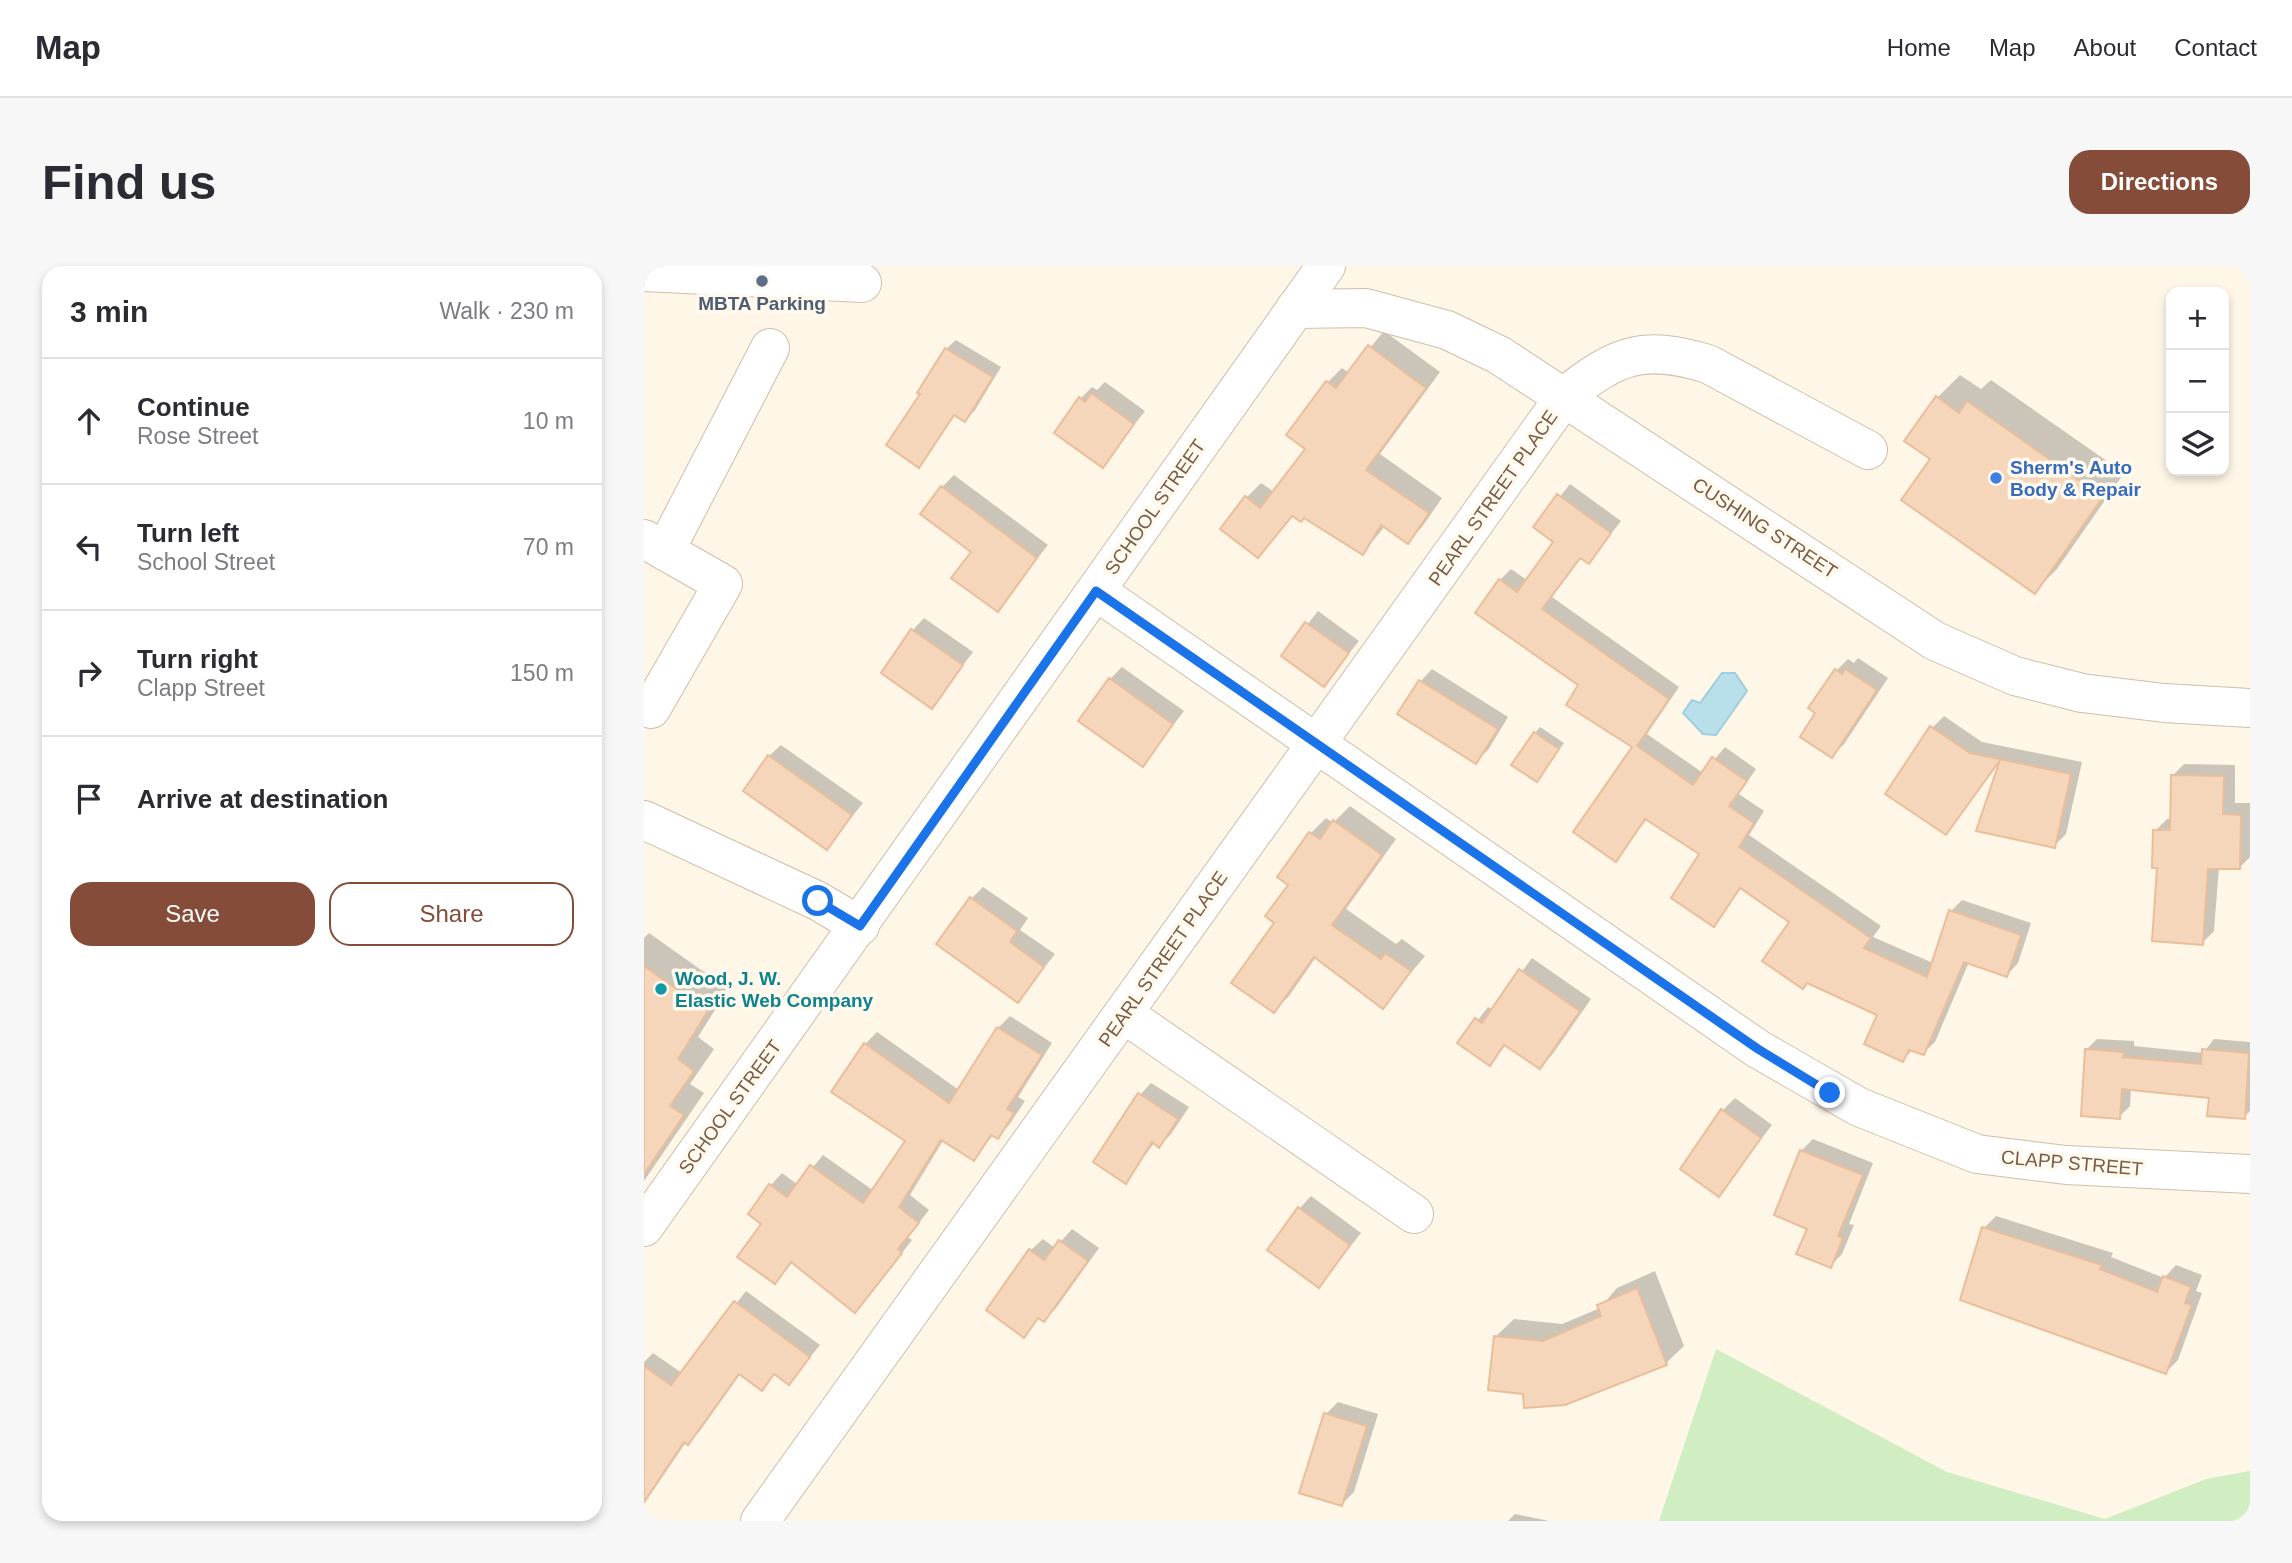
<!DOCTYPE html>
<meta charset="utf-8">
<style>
body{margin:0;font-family:Arial,sans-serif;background:#f7f7f7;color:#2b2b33}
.controls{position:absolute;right:21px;top:21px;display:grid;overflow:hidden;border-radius:14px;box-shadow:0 4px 10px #0003}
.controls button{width:63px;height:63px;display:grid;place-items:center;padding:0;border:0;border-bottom:2px solid #e1e1e2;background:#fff;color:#2b2b33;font:35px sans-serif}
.stop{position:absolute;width:21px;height:21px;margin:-16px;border:5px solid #1a73e8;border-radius:50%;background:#fff}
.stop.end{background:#1a73e8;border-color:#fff;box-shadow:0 2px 7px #0008}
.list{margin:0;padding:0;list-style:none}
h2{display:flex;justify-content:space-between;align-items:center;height:91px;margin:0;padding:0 28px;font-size:30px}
h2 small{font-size:23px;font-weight:400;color:#7c7c81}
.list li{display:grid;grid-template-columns:46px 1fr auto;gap:21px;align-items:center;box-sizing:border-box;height:126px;padding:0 28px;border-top:2px solid #e1e1e2}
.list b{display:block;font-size:26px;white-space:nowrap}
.list p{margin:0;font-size:23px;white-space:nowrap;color:#7c7c81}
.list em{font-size:23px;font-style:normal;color:#7c7c81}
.actions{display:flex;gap:14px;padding:21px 28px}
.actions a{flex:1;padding:16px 0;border:2px solid #844c39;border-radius:21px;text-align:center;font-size:24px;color:#844c39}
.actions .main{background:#844c39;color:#fff}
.icon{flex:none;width:38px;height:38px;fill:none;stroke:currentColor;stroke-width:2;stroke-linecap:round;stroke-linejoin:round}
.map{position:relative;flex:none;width:1606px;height:1255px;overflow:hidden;border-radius:21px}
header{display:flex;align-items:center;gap:42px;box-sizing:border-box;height:98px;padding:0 35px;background:#fff;border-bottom:2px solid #e1e1e2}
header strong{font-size:33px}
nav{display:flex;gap:38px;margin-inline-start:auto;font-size:24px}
.intro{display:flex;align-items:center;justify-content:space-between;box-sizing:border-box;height:168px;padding:0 42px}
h1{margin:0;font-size:49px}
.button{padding:18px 32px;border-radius:21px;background:#844c39;color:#fff;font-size:24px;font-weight:700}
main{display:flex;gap:42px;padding:0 42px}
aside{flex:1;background:#fff;border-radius:21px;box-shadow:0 4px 10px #0003}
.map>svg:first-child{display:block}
.green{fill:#d1edc2}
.water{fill:#b8dfea;stroke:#9dcfdc;stroke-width:2}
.shadow{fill:#0003}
.building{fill:#f6d6bb;stroke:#eabe9a;stroke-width:2}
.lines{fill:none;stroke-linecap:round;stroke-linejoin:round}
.minor-casing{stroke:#d1beaa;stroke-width:40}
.minor{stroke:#fff;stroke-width:38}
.route{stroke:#1a73e8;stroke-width:9}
.service-dot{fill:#5c6f8a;stroke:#fff9ee;stroke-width:2.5}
.shop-dot{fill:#3f7fe0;stroke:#fff9ee;stroke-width:2.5}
.culture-dot{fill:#0f9aa8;stroke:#fff9ee;stroke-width:2.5}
.labels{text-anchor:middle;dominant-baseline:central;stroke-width:7;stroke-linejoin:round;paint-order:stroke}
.service-label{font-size:19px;font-weight:bold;fill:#4e5e75;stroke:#fff9ee}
.shop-label{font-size:19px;font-weight:bold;fill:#366cbe;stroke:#fff9ee;text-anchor:start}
.street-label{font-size:19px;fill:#7a5d48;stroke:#fff9ee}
.culture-label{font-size:19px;font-weight:bold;fill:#0d838f;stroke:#fff9ee;text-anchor:start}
</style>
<header>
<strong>Map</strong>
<nav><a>Home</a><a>Map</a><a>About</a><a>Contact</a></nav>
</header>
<div class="intro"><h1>Find us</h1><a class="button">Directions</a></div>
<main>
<aside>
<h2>3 min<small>Walk · 230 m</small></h2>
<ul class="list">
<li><svg class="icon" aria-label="ahead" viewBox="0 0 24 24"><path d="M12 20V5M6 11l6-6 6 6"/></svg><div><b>Continue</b><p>Rose Street</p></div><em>10 m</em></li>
<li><svg class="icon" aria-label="left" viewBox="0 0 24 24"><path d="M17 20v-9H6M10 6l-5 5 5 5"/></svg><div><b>Turn left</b><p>School Street</p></div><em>70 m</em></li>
<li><svg class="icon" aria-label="right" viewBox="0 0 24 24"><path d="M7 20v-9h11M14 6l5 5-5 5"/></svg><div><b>Turn right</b><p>Clapp Street</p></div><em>150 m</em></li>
<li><svg class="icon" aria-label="arrive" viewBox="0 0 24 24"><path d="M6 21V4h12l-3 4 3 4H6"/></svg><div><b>Arrive at destination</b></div></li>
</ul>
<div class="actions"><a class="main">Save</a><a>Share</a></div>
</aside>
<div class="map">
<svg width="1606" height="1255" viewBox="0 0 1606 1255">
<rect width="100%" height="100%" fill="#fef6e6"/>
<path class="green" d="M1072,1083l231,123 158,47 101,-40 44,-8v50h-591z"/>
<path class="water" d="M1078,407h13l12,18 -31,44 -13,-1 -20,-21 9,-13 8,3z"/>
<g class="shadow">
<path d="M740,65l56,41 -60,82 62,44 -20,29 -14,15 -23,-16 -22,27 -59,-37 -10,-1 -36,41 -11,-59 14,-14 13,9 33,-44 21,-66 14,-14 7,5z"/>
<path d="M312,74l45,27 -26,43 -10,10 -9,-6 -37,51 4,-71 23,-45z"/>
<path d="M1316,109l21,14 10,-9 133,93 -67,96 -23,23 -102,-134 5,-60z"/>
<path d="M461,116l40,29 -42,54 -23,-66 12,-12 5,3z"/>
<path d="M310,209l94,70 -51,65 -55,-123z"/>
<path d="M926,218l51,37 -32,41 -7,-5 -30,40 127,90 -32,47 56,39 22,-26 31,22 -17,25 25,17 -15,24 132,91 -8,11 60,26 18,-52 11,-11 69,23 -13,40 -11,12 -38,-13 -34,80 -12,11 -10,-4 -10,11 -24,-46 -88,-92 -49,-35 -28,37 -12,-70 -55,-35 -31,41 19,-113 -54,-62 -81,-105 11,-11 16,11 29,-39 -20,-14z"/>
<path d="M674,345l41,30 -35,44 -41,-29z"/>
<path d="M280,352l49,34 -41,54 -19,-76z"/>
<path d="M1214,392l30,20 -44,66 -12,12 -15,-43 19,-42 12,-12 6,4z"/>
<path d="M478,401l62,44 -41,54 -33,-86z"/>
<path d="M788,403l76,48 -20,33 -12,11 -76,-48 21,-32z"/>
<path d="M1300,450l38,26 100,20 -16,72 -12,12 -54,-84 -54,70 -14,-104z"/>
<path d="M896,461l24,16 -27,37 -2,-47z"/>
<path d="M137,479l82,58 -36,45 -58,-92z"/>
<path d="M1540,498l51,1v38h15v54l-11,11 -20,-1 -5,64 -12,12 -43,-77 -4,-35 12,-12h5v-43z"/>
<path d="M706,540l46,33 -50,70 50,35 6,-5 23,17 -42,50 -67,-49 -27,39 -15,15 2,-89 15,-38 -12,-8 32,-43 15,-15 7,5z"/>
<path d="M339,621l45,31 -8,12 35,24 -37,47 -47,-102z"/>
<path d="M5,667l79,56 -30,48 16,12 -24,35 14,9 -60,88v-243z"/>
<path d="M888,692l59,41 -39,56 -12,12 -33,-23 -17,19 -30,-20 28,-36 5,3z"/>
<path d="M366,750l42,27 -34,54 7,4 -16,24 -11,12 -4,-3 -20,24 -30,-19 -34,56 19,15 -21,27 4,3 -46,59 -11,11 -62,-48 -18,20 -11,-58 -14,-10 21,-29 11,-12 16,12 25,-30 51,36 33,-50 -42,-97 12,-12 82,58 39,-62z"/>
<path d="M1453,773l37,2v5l69,7 11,-14 36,3v69l-6,6 -33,-21 -80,-8 -1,18 -11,11 -33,-67z"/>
<path d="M507,817l38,24 -18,27 -12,12 -4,-4 -30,39 15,-86z"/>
<path d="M1091,832l37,27 -53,69 -36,-25 40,-59z"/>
<path d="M1169,873l60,24 -24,61 5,1 -12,29 -12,12 -21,-38 -8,-77z"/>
<path d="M667,930l50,37 -42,53 -19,-78z"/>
<path d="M1352,950l117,37 -2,4 53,21 12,-13 26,10 -6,16 6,2 -24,67 -12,12 -182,-144z"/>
<path d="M428,963l27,19 -43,60 -12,12 -4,-3 -16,18 7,-85 12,-11 12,9z"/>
<path d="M1011,1005l29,75 -18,17 -141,29 -29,-56 18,-17 48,5 38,-16 17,-20z"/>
<path d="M102,1025l74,54 -31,38 -13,-10 -15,15 -20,-15 -42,59 -13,10 -42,62v-142l9,-9 29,20z"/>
<path d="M694,1136l40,12 -24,78 -12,12 -16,-90z"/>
<path d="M0,1246l12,9h-12z"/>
<path d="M871,1248l34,7h-41z"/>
</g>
<g class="building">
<path d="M724,79l58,43 -60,82 63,43 -21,31 -27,-19 -18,30 -59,-37 -3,4 -9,-6 -34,42 -38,-29 25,-33 15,12 45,-59 -19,-14 40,-54 10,7z"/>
<path d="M301,82l48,29 -28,45 -11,-7 -35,53 -33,-23 34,-51 -3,-1z"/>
<path d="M447,127l43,31 -31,44 -49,-35 25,-36 6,5z"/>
<path d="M1292,130l23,17 8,-12 136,96 -68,97 -134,-94 29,-41 -26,-18z"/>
<path d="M297,220l96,72 -39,54 -47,-34 20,-26 -51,-38z"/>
<path d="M913,228l54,39 -22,31 -9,-6 -38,51 127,90 -32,47 56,39 19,-28 35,24 -18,25 25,17 -15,24 132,91 -7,10 63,29 22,-67 72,25 -14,42 -43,-15 -40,93 -15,-5 -6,12 -39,-18 13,-29 -70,-32 -4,6 -41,-28 27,-39 -49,-34 -26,39 -43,-29 28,-44 -54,-35 -29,43 -43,-30 59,-85 -66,-42 12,-20 -103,-72 24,-34 18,13 36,-50 -20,-15z"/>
<path d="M661,356l44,31 -25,34 -43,-31z"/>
<path d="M267,363l52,36 -31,44 -51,-36z"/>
<path d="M1191,403l7,5 3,-5 32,21 -45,68 -32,-21 15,-24 -7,-5z"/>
<path d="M465,412l64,46 -30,43 -65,-46z"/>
<path d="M775,414l79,49 -22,35 -79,-50z"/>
<path d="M1286,460l40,27 101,21 -16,74 -79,-17 24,-71 -54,75 -61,-41z"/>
<path d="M890,466l25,17 -22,33 -26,-17z"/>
<path d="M124,489l84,60 -25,35 -84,-59z"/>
<path d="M1527,509l53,1 -1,38 18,1 -1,54h-32l-5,76 -51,-4 5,-73h-5l1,-38h17z"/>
<path d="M689,554l49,35 -50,70 49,34 4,-6 26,18 -28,38 -69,-52 -40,56 -43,-30 43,-60 -9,-7 23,-31 -11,-8 32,-45 11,7z"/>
<path d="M326,631l47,34 -7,11 34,25 -26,36 -82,-59z"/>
<path d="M0,700l64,45 -30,48 16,12 -24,35 14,9 -40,59z"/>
<path d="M875,703l61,42 -40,58 -36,-24 -14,21 -33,-23 18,-25 7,5z"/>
<path d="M353,761l45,28 -35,54 7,4 -16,26 -7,-4 -17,26 -33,-21 -42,67 20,16 -21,26 4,4 -47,60 -64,-51 -16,22 -38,-27 24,-33 -13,-10 21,-30 18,13 23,-32 53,38 42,-62 -74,-49 33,-49 85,60z"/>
<path d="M1441,783l39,3 -1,5 78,7 1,-15 47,4 -4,66 -38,-3 2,-18 -87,-9 -2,30 -39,-3z"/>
<path d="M494,827l40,26 -19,29 -7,-6 -26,42 -33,-22z"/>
<path d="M1077,843l40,29 -42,59 -39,-28z"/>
<path d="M1156,884l63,25 -25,61 5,2 -12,30 -35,-14 11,-25 -33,-14z"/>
<path d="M654,941l52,38 -31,43 -52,-38z"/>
<path d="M1338,961l120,38 -2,4 57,23 6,-16 28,11 -6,16 7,2 -26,69 -206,-74z"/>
<path d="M415,974l29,21 -44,61 -6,-4 -14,20 -38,-28 43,-61 15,11z"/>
<path d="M993,1022l30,77 -102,40 -41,3 -1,-14 -35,-4 6,-54 49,5 58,-25 -4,-11z"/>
<path d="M90,1035l76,56 -21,28 -15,-11 -12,17 -23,-17 -51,71 -4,-3 -40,60v-136l27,19z"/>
<path d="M680,1147l43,13 -25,80 -43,-13z"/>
</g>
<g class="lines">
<defs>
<g id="minor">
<path d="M0,6l218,11"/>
<path d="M651,43l71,-1 81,22 52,25 436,286 80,35 67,17 82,10 86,5"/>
<path d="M0,273l79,45 -72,125 -7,-2"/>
<path d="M21,285l105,-203"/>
<path d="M452,325l662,458 101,58 118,47 89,11 184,9"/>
<path d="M0,554l174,81 42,25"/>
<path d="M480,748l290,200"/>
<path d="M0,961l682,-961"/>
<path d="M116,1255l805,-1125c51,-41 78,-52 143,-32l160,86"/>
</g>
</defs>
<use href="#minor" class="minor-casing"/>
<use href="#minor" class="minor"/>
</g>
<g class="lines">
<path class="route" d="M174,635l42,25 236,-335 662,458 72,44"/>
</g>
<circle class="service-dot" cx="118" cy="15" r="7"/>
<circle class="shop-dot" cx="1352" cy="212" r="7"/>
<circle class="culture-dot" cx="17" cy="723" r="7"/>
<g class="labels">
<g class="service-label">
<text x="118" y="37">MBTA Parking</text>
</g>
<g class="shop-label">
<text x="1366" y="201">Sherm's Auto<tspan x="1366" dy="22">Body &amp; Repair</tspan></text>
</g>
<g class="street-label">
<text transform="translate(849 232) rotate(-55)">PEARL STREET PLACE</text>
<text transform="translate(511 241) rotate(-55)">SCHOOL STREET</text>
<text transform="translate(1121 262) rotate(33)">CUSHING STREET</text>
<text transform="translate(519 693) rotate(-55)">PEARL STREET PLACE</text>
<text transform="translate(86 841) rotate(-54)">SCHOOL STREET</text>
<text transform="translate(1428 897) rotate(5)">CLAPP STREET</text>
</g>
<g class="culture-label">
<text x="31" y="712">Wood, J. W.<tspan x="31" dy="22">Elastic Web Company</tspan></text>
</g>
</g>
</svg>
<div class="controls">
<button>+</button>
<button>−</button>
<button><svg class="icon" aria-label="layers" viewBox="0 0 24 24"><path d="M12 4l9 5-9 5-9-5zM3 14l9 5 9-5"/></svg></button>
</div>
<div class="stop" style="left:174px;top:635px"></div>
<div class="stop end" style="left:1186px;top:827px"></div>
</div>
</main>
